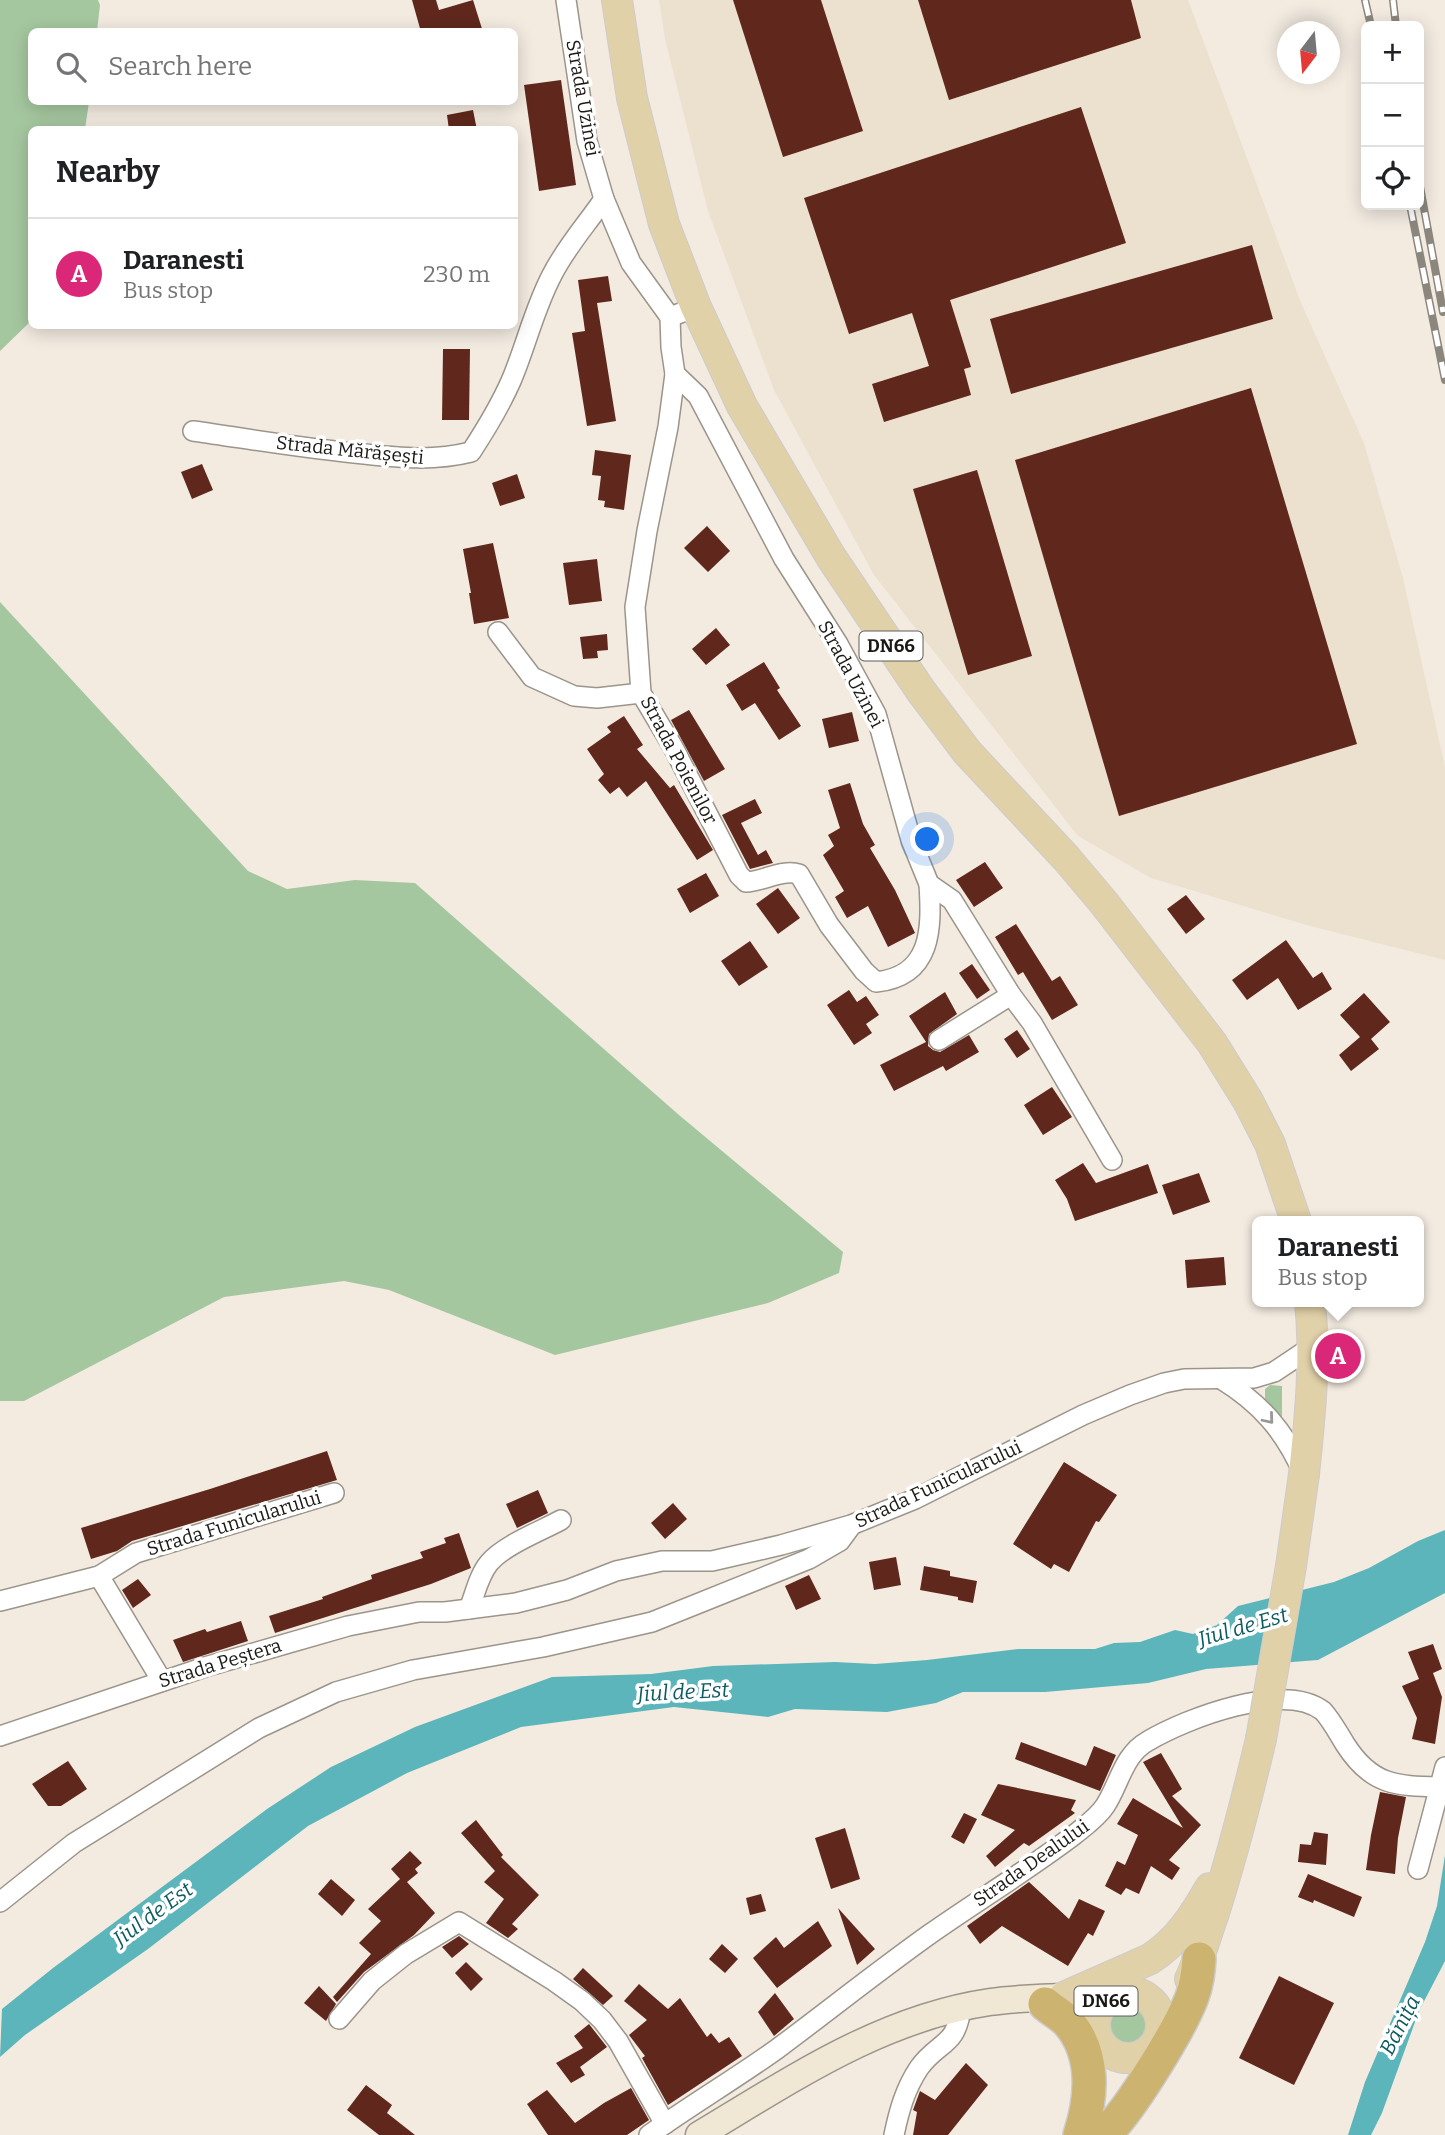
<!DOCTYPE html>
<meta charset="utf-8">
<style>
body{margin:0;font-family:Bitter,serif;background:#f6f6f6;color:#202124}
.controls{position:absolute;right:21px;top:21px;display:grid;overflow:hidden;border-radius:10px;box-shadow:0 4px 18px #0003}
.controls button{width:63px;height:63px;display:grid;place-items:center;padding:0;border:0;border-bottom:2px solid #e0e0e0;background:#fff;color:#202124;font:35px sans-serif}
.compass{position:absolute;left:1277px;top:21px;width:63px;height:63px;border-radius:50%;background:#fff;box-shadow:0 4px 18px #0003;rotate:196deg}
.you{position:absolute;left:928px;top:840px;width:24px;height:24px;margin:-18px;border:5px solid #fff;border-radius:50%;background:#1a73e8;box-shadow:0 0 0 10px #1a73e833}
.badge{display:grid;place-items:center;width:46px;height:46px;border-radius:50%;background:#db2777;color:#fff;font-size:23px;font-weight:700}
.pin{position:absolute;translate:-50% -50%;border:4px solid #fff;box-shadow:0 2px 7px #0006}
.popup{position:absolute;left:1252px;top:1216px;width:172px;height:91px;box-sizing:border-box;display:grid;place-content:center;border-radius:10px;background:#fff;filter:drop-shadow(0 2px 5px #0005);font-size:23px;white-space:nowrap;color:#757577}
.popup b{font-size:26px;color:#202124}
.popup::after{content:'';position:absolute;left:50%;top:100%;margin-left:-14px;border:14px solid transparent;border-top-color:#fff}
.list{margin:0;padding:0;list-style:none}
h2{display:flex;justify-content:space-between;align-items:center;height:91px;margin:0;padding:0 28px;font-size:30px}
h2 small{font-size:23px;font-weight:400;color:#757577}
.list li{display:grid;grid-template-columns:46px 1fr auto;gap:21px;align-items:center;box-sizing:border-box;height:112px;padding:0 28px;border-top:2px solid #e0e0e0}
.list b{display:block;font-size:26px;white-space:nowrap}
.list p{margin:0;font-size:23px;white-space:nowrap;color:#757577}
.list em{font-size:23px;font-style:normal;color:#757577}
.icon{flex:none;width:38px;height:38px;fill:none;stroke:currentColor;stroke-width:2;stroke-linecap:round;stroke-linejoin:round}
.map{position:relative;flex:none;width:1445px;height:2135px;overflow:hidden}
.search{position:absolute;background:#fff;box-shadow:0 4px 18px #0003;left:28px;top:28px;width:490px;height:77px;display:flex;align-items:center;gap:18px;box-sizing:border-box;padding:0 24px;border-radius:10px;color:#757577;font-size:26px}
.panel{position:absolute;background:#fff;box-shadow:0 4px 18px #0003;left:28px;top:126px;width:490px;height:203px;border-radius:10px}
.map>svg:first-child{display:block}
.built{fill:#ece0cf}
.green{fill:#a5c79f}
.water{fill:#5cb5bb}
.building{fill:#60281c}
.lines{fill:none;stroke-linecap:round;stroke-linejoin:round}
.street-casing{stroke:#9b948a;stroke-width:22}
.secondary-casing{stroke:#9b948a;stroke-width:29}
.primary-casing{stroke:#cdcccc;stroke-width:32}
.highway-casing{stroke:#cdcccc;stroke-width:36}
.street{stroke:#fff;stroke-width:19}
.secondary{stroke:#f0e8d4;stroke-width:26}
.primary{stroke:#e1d1a9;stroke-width:30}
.highway{stroke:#cdb370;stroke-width:33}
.rail-casing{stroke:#8b867e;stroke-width:8}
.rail{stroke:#fff;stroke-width:5;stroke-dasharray:16;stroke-linecap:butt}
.primary-bridge-casing{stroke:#cdcccc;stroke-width:32;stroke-linecap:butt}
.primary-bridge{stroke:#e1d1a9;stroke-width:30}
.oneway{stroke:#989896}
.labels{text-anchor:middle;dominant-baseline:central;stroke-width:7;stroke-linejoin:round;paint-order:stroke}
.shield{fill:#fff;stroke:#5f5e5b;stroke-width:2}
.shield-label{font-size:18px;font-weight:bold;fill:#1b1915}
.street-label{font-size:19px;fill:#1b1915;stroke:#fff}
.water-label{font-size:21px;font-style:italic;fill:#0d5b60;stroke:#fff}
</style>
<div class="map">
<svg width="1445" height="2135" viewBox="0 0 1445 2135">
<rect width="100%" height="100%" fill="#f3ebe0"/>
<path class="built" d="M659,0h529l113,303 63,140 39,135 42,189v193l-135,-34 -159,-48 -73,-42 -204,-261 -100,-185 -66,-179 -43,-172z"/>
<g class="green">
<path d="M0,0h98l2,5 -3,26 -65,1v70h57l-4,27 -53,1 -1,191 -31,30z"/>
<path d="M0,602l248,269 39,18 68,-9 60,3 264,232 164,137 -4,21 -71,30 -213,52 -166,-65 -45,-9 -120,16 -200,104h-24z"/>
<path d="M1270,1385l12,1v31l-17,-18v-10z"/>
<circle cx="1128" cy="2025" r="32"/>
</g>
<g class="water">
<path d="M1445,1530v63l-127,67 -112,9 -58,14 -103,9h-82l-27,11 -49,9 -92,-3 -27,8 -94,-10 -153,20 -114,46 -99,53 -160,123 -123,86 -25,22 2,-48 51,-41 214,-159 64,-42 84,-40 137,-50 99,-3 62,-8 122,-4 40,2 52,-4 92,-11h76l19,-6 26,-1 35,-12 18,4 24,-9 21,-19 96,-24 35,-14 49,-27z"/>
<path d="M1445,1855v106l-26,50 -37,102 -11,22h-23l17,-53 60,-140 12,-36z"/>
</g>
<g class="building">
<path d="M412,0h24l3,10 34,-10 10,32h-62z"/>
<path d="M733,0h88l42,131 -80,26z"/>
<path d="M918,0h213l10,38 -192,62z"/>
<path d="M561,80l15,105 -37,6 -15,-106z"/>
<path d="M1081,107l45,136 -176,57 21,67 -7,2 7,26 -87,27 -12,-38 57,-18 -17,-53 -63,21 -45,-136z"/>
<path d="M473,110l4,20h-28l-2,-15z"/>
<path d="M1252,245l21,74 -262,75 -21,-75z"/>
<path d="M608,276l4,25 -15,2 19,118 -29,5 -15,-93 13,-2 -7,-51z"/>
<path d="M443,349h27l-1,71h-27z"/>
<path d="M1251,388l106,356 -238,72 -104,-356z"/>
<path d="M595,450l36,5 -7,55 -20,-3 1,-6 -7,-1 3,-24 -9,-1z"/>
<path d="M202,464l11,26 -21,9 -11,-27z"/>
<path d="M977,470l55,186 -64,19 -55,-186z"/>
<path d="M517,474l8,24 -25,8 -8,-23z"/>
<path d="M707,526l23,25 -22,21 -24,-24z"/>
<path d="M493,543l16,75 -35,6 -5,-31h2l-8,-44z"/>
<path d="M597,559l5,42 -33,4 -6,-42z"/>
<path d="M716,628l14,17 -24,20 -14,-16z"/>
<path d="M607,634l1,16 -11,1 1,7 -15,1 -3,-22z"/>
<path d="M764,662l16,26 -3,2 24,36 -22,14 -24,-37 -13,8 -16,-26z"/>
<path d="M689,710l36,59 -21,12 -33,-61z"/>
<path d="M852,712l7,29 -30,7 -7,-29z"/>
<path d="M624,716l19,29 -6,4 33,39 4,-3 39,65 -16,10 -51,-79 -19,16 -8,-10 -9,7 -12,-14 6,-6 -17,-25 24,-17 -4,-5z"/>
<path d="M850,783l13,41 12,21 -5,3 25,42 20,43 -27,14 -20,-41 -21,12 -12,-21 9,-6 -21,-36 11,-9 -6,-11 12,-7 -12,-38z"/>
<path d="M755,799l7,14 -21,10 17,32 8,-5 7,13 -23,6 -28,-54z"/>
<path d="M985,862l18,26 -29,19 -18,-27z"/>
<path d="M706,873l13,23 -29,17 -13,-24z"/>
<path d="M778,888l22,30 -22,16 -22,-30z"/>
<path d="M1186,895l19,24 -19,15 -19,-25z"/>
<path d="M1016,924l36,57 8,-5 18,29 -26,15 -29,-48 -5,3 -23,-38z"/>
<path d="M1286,940l27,38 9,-6 10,17 -34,21 -20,-32 -31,22 -15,-20z"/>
<path d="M750,941l18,26 -29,19 -18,-25z"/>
<path d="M972,964l18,26 -13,9 -18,-26z"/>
<path d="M849,990l8,12 9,-6 13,19 -13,9 6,9 -18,12 -27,-40z"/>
<path d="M945,992l12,22 -28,20 -1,12 5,4 7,2 29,-17 10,17 -33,19 -3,-5 -49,25 -14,-26 46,-23 -17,-26z"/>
<path d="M1364,993l26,29 -19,17 8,10 -28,22 -12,-16 21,-18 -20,-22z"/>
<path d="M1017,1030l13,19 -13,9 -13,-19z"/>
<path d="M1052,1087l20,30 -29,18 -19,-30z"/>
<path d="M1083,1163l13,20 52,-19 10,29 -83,28 -8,-22 -12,-19z"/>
<path d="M1199,1173l11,29 -37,13 -11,-30z"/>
<path d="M1224,1257l2,28 -39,3 -2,-28z"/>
<path d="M327,1451l10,29 -205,61 -15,10 -26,8 -10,-31 129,-39z"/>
<path d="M1064,1462l53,33 -18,27 -3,-1 -27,51 -15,-8 -3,5 -38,-25z"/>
<path d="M538,1490l10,23 -31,15 -11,-24z"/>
<path d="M673,1503l14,16 -22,20 -14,-16z"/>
<path d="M459,1533l12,35 -40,16 -156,49 -6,-17 54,-17 -1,-2 50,-18 -1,-4 52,-17 -3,-6 26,-9 -2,-5z"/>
<path d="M896,1557l5,28 -27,5 -5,-28z"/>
<path d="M924,1566l26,5v5l27,5 -4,22 -15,-3v-3l-38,-7z"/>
<path d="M809,1575l12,24 -25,11 -11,-24z"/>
<path d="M138,1579l13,16 -18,13 -11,-18z"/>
<path d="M241,1621l7,20 -65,21 -10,-22 32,-11 2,3z"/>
<path d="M1433,1644l9,25 -9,4 9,24 -7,47 -23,-5 5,-21 -15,-32 17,-7 -11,-27z"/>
<path d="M1021,1742l65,24 8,-20 22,9 -16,36 -85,-32z"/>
<path d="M1161,1753l21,36 -10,7 29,29 -32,35 11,8 -8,12 -21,-14 -12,28 -13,-6 -5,7 -16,-9 12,-25 8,4 13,-30 -21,-11 16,-26 50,30 -40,-66z"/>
<path d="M68,1761l19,28 -26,17h-13l-16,-22z"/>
<path d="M998,1784l78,16 -5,10 4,3 -46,33 -5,-3 -29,24 -9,-11 29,-26 -34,-15z"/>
<path d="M1380,1792l26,5 -8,41 -3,36 -29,-4 5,-35z"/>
<path d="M964,1813l13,6 -13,25 -13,-7z"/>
<path d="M476,1820l27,35 -2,2 38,38 -27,29 6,5 -10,9 -22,-15 18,-24 -20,-17 11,-11 -34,-38z"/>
<path d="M845,1828l15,51 -29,10 -16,-51z"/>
<path d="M1314,1832l14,2 -2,31 -28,-3 2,-18 11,1z"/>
<path d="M410,1851l12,12 -7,6 3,4 -11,9 28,31 -21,22 -50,37 -27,30 -4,-5 38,-43 -12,-11 22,-22 -13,-12 32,-30 -9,-10z"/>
<path d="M1308,1874l54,23 -8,20 -40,-17 -1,3 -15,-6z"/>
<path d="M331,1879l24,21 -13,16 -24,-22z"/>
<path d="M1029,1882l40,37 10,-20 26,12 -12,25 -5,-3 -20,33 -66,-40 -22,18 -13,-18z"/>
<path d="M761,1894l5,17 -16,4 -4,-17z"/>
<path d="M838,1908l37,41 -18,16z"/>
<path d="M818,1921l14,25 -55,42 -24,-30 23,-21 8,11z"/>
<path d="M459,1936l10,8 -17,14 -10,-11z"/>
<path d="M722,1944l16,15 -13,14 -16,-14z"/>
<path d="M466,1962l17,17 -12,12 -16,-18z"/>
<path d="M583,1968l30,28 -10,9 -30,-26z"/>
<path d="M1279,1976l55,27 -40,82 -55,-27z"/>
<path d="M639,1984l29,25 12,-11 27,39 4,-4 8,10 10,-6 13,19 -74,49 -26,-47 3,-2 -16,-21 18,-15 -23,-19z"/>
<path d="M319,1986l17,18 -10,17 -22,-18z"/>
<path d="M775,1993l19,26 -20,17 -16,-24z"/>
<path d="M589,2024l18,23 -27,20 5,8 -14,8 -15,-20 27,-15 -9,-12z"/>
<path d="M966,2063l22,22 -40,50h-35l4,-23 -4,-2 7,-19 15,9z"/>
<path d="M366,2085l26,20 -5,8 28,22h-36l-32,-25z"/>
<path d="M631,2088l18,32 -22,15h-79l-21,-31 20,-14 28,33 29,-20z"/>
</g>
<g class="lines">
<defs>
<g id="street">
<path d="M566,0l21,141 17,58 27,64 39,54 13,-5"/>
<path d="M670,317l1,30 4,27 -7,53 -21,104 -12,76 6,86 32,54 66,128 7,7c18,-1 36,-13 53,-8l30,51 35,46 12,11c56,-6 56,-53 53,-98"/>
<path d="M675,374l23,22 86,163 54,85 38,70 35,126 18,44 23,16 59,95 21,28 80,137"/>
<path d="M193,431c57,8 114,18 171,23 37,4 71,7 107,-2 15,-23 29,-46 40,-71 15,-35 23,-72 41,-106 14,-28 35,-51 52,-76"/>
<path d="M498,632l34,45 42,19 23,2 44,-5"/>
<path d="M939,1040l72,-45"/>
<path d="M1221,1379c39,24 64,52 82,94"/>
<path d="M99,1576l63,105"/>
<path d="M0,1601l99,-25 37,-23 198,-60"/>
<path d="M469,1609c6,-15 10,-34 20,-46 15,-18 52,-32 72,-43"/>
<path d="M0,1736l205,-69 143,-41 71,-14h26l71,-9 51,-13 49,-19 46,-10h50l69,-16 70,-20 64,-26 168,-84 47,-20 34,-12 20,-4 70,-1 20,-6 39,-26"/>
<path d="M1418,1869l27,-102"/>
<path d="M0,1902l74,-59 71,-44 114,-71 77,-36 77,-22 130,-23 109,-25 157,-63 31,-18 11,-15"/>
<path d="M339,2019l33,-38 34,-27 53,-32 95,59 28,20 20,19 16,21 47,83"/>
<path d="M649,2135c42,-30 86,-56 128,-86 51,-38 101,-78 153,-115 47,-33 98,-64 144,-99 11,-9 23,-17 31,-29 15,-23 18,-51 43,-65 39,-23 136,-60 175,-30 9,10 15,22 22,33 26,41 50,42 95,43"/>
<path d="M894,2135c5,-24 11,-46 25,-67 19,-27 38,-21 42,-61"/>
</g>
<path id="secondary" d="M699,2135c92,-55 182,-117 291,-133 41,-6 82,-4 123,-6"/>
<g id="primary">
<path d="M617,0l15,98 32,126 32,83 46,99 89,151 90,134 46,61 99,106 38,45 108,140 36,58 22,43 26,77"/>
<path d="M1304,1474c6,-57 12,-115 6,-172"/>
<path d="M1190,1979c10,-21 16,-44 24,-66 18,-57 33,-115 47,-174"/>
<circle cx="1128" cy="2025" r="33"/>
<path d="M1064,1997l86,-38c28,-18 44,-43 60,-71"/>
</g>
<g id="highway">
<path d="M1045,2004c7,6 16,11 22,17 29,32 25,77 13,114"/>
<path d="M1104,2135c25,-23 76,-106 88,-138 5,-13 6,-25 7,-38"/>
</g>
</defs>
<use href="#street" class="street-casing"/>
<use href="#secondary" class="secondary-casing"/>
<use href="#primary" class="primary-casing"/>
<use href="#highway" class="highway-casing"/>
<use href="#street" class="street"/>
<use href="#secondary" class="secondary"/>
<use href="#primary" class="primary"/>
<use href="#highway" class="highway"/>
<defs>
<g id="rail">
<path d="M1365,0l6,26"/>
<path d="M1393,0l3,26"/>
<path d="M1419,181l24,131"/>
<path d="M1410,205l35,175"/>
</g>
</defs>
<use href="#rail" class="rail-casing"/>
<use href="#rail" class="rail"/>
<defs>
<path id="primary-bridge" d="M1261,1739l30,-173 13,-92"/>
</defs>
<use href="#primary-bridge" class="primary-bridge-casing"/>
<use href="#primary-bridge" class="primary-bridge"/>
</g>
<defs><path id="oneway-chevron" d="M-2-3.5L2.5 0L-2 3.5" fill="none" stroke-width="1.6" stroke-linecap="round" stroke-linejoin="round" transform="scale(1.75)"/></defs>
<use class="oneway" href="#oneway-chevron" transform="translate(1269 1419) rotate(50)"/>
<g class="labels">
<g class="shield">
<rect x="859.5" y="631.5" width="63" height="29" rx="5"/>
<rect x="1074.5" y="1986.5" width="63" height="29" rx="5"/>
</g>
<g class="shield-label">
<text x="891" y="646">DN66</text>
<text x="1106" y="2001">DN66</text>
</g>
<g class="street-label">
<text transform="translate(583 98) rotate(80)">Strada Uzinei</text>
<text transform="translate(350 450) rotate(6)">Strada Mărășești</text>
<text transform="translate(851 674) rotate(62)">Strada Uzinei</text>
<text transform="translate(679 760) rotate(62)">Strada Poienilor</text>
<text transform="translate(938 1484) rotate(-25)">Strada Funicularului</text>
<text transform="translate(234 1523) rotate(-17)">Strada Funicularului</text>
<text transform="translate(220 1663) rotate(-17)">Strada Peștera</text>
<text transform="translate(1031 1863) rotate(-35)">Strada Dealului</text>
</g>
<g class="water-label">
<text transform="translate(1243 1627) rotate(-16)">Jiul de Est</text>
<text transform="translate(683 1692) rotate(-3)">Jiul de Est</text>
<text transform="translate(153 1914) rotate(-36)">Jiul de Est</text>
<text transform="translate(1400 2025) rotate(-63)">Bănița</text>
</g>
</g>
</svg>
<div class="controls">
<button>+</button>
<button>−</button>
<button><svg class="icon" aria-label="locate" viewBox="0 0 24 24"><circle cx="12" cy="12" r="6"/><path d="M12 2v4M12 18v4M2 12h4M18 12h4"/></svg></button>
</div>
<svg class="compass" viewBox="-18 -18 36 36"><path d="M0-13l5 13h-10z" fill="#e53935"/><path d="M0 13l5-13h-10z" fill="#757577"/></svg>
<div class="you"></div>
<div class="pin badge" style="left:1338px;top:1356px">A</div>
<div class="popup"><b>Daranesti</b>Bus stop</div>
<div class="search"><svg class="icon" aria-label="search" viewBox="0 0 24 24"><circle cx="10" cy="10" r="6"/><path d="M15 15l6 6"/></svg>Search here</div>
<section class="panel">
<h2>Nearby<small></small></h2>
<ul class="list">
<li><span class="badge">A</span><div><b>Daranesti</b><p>Bus stop</p></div><em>230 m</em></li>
</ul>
</section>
</div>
